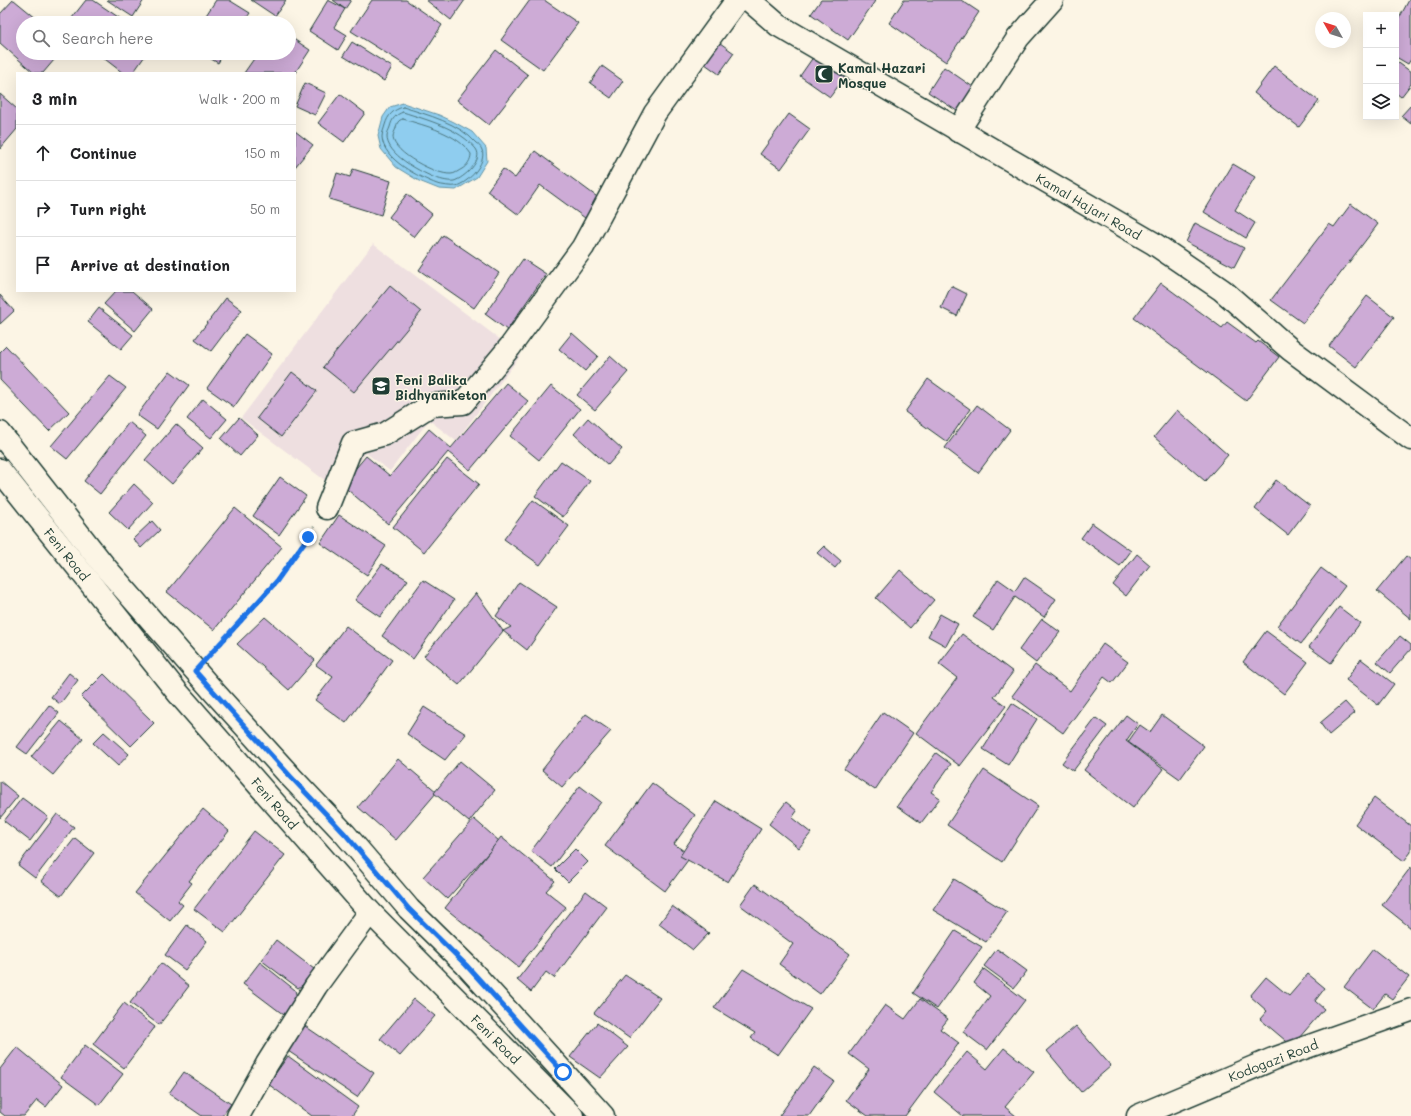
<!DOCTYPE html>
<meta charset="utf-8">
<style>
body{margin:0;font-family:Mali,sans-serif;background:#f6f6f6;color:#202124}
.controls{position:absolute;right:12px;top:12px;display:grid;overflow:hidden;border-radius:0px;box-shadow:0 4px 16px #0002}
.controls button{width:36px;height:36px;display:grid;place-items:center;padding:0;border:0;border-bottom:1px solid #e0e0e0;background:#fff;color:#202124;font:20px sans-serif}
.compass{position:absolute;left:1315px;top:12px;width:36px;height:36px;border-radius:50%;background:#fff;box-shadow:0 4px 16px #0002;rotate:309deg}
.stop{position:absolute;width:12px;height:12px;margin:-9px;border:3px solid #1a73e8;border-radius:50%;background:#fff}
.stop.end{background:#1a73e8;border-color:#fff;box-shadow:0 1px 4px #0008}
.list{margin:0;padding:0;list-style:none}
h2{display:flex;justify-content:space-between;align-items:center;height:52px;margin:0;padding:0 16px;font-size:17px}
h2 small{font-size:13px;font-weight:400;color:#757577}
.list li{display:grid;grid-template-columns:26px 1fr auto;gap:12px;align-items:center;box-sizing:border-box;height:56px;padding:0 16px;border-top:1px solid #e0e0e0}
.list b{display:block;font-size:15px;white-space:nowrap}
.list em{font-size:13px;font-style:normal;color:#757577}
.icon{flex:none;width:22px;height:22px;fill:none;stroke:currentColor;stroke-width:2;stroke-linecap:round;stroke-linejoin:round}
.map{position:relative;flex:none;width:1411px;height:1116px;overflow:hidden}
.search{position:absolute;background:#fff;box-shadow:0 4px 16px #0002;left:16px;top:16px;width:280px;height:44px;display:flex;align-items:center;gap:10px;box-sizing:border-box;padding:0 14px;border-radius:22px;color:#757577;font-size:15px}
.panel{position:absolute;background:#fff;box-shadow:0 4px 16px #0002;left:16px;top:72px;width:280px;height:220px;border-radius:0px}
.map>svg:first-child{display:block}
.built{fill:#eedfe0}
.water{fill:#8fcdef;stroke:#6293a4}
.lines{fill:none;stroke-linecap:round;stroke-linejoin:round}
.shore{stroke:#4c777f;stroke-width:1}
.building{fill:#cdabd6;stroke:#1f3d34}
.street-casing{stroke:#1f3d34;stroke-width:25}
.secondary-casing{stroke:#1f3d34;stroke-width:25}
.path{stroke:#1f3d34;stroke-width:2.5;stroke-dasharray:3 3;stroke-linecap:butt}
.street{stroke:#fcf5e5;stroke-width:22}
.secondary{stroke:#fcf5e5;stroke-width:22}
.route{stroke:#1a73e8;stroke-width:5}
.labels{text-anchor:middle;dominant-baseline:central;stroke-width:3;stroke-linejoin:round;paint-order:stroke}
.poi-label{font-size:13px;font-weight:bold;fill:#1f3d34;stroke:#fcf5e5;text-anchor:start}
.street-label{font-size:13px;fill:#1f3d34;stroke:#fcf5e5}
</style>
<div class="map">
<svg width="1411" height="1116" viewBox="0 0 1411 1116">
<rect width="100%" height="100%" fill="#fcf5e5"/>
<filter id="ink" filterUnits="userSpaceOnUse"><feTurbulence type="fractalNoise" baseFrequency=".025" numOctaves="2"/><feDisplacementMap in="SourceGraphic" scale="8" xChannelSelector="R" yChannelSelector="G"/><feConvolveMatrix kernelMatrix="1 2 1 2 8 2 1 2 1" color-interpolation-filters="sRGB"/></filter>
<g filter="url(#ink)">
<path class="built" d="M373,244l148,111 -65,86 -27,-21 -39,51 -24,-18 -28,37 -97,-72z"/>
<path class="water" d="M403,103l36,12 15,7 18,10 14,16 1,13 -10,16 -21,13 -17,-1 -20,-8 -23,-14 -15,-18 -3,-13 5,-19 7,-10z"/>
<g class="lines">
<g class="shore">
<path d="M403,107c25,8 56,16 73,36 2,1 5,4 6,7 5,13 -14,33 -26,36 -5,1 -14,-1 -19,-2 -18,-7 -54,-24 -55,-47 0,-4 2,-8 3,-12 3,-10 8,-15 18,-18z"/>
<path d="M403,112c24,8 56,16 73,37 8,11 -12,29 -22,32 -7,1 -15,-2 -21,-4 -14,-6 -47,-23 -46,-41 0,-3 2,-6 3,-9 2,-8 5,-12 13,-15z"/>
<path d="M403,119c23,7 54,14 68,35 0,6 -4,12 -9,15 -4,2 -7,5 -11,5 -15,1 -58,-21 -58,-37 0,-3 2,-6 3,-9 1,-5 2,-8 7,-9z"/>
</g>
</g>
<g class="building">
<path d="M13,0h1l28,23h-19v30h37l-17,20h-9l-34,-30v-29z"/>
<path d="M86,0h7l34,23h-59z"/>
<path d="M107,0h37l-11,17z"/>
<path d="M216,0h13l21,13 -7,10h-42z"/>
<path d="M251,0h35l-11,16z"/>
<path d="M328,0l17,9 -11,18 13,8 -9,15 -29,-19z"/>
<path d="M333,0h18l-6,9z"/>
<path d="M372,0h34l36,25 -29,45 -62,-39z"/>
<path d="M426,0h39l-14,20z"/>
<path d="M530,0h14l34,23 -35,47 -42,-30z"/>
<path d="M821,0h53l1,1 -27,39 -37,-26z"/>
<path d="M904,0h57l18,12 -33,50 -57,-39z"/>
<path d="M1409,0l2,1v58l-3,5 -12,-7v-33z"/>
<path d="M702,30l32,23 -15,21 -32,-23z"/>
<path d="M289,36l21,14 -15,23h-51l14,-20h31z"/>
<path d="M352,42l40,25 -8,14 -41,-25z"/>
<path d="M496,50l32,25 -39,50 -32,-25z"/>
<path d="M97,53h50l-14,20h-10z"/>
<path d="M201,53h23l-6,10z"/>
<path d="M816,53l32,20 -18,24 -30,-21z"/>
<path d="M1396,61l15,11v12l-10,13 -5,-4z"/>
<path d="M602,66l21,15 -12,17 -21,-15z"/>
<path d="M1274,66l45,35 -20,26 -45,-34z"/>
<path d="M944,67l32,22 -16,24 -32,-21z"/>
<path d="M305,83l21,10 -11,22 -20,-9z"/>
<path d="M0,94l17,15v20l-17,20z"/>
<path d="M340,94l25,19 -21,29 -26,-19z"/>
<path d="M1411,105v19l-10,-8z"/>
<path d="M789,114l21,15 -29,40 -21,-15z"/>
<path d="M295,131l18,14 -18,22z"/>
<path d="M535,151l65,48 -15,19 -45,-33 -21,30 -32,-24 16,-22 12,9z"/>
<path d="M1233,164l22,13 -20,33 20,13 -9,15 -42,-26z"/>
<path d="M353,169l38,12 -10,34 -52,-16 8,-26 13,4z"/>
<path d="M407,194l25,20 -18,23 -25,-20z"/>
<path d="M1351,204l27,20 -75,99 -32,-23 58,-76 5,3z"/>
<path d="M1195,223l49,25 -10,19 -48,-25z"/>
<path d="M443,235l56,38 -25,35 -55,-38z"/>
<path d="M523,259l23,15 -39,56 -22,-16z"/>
<path d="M1161,283l61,45 5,-6 29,21 2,-2 21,16 -33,44 -112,-83z"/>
<path d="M390,286l31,26 -67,80 -31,-25z"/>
<path d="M951,286l16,8 -10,22 -16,-8z"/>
<path d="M116,291h16l21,18 -18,22 -31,-27z"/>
<path d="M0,295l14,16 -14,13z"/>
<path d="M1367,296l27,21 -38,50 -27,-21z"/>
<path d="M226,298l16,12 -31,41 -16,-12z"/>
<path d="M99,308l34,27 -12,14 -33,-27z"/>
<path d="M572,333l26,23 -13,15 -26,-22z"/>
<path d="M245,334l27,20 -38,53 -27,-19z"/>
<path d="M6,346l63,66 -20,19 -49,-51v-28z"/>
<path d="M610,356l18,16 -33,38 -18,-15z"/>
<path d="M170,371l19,14 -32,44 -20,-14z"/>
<path d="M292,372l25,19 -36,46 -24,-19z"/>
<path d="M110,376l16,12 -59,71 -16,-13z"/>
<path d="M928,379l42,30 -23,33 -42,-30z"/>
<path d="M506,383l22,18 -58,69 -22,-18 -60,72 -46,-39 24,-29 24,20 39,-47 22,19z"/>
<path d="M551,386l29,23 -41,51 -29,-24z"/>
<path d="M203,399l24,20 -16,19 -24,-19z"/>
<path d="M977,405l33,25 -32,43 -33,-25z"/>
<path d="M1177,410l51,45 -23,26 -51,-44z"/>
<path d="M239,418l19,17 -18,21 -19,-17z"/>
<path d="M588,418l34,31 -14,16 -34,-31z"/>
<path d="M129,422l17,14 -46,58 -16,-13z"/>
<path d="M176,424l27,24 -31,36 -27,-24z"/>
<path d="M447,459l32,25 -55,68 -31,-25z"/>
<path d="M561,461l29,20 -27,36 -28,-21z"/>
<path d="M280,477l26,19 -27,39 -26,-19z"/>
<path d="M1276,480l34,26 -22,29 -33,-26z"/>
<path d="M134,484l19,18 -25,28 -19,-18z"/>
<path d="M533,500l36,26 -29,39 -36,-26z"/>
<path d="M235,508l47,39 -68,83 -47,-38z"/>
<path d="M339,515l47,31 -19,29 -47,-32z"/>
<path d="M152,521l8,9 -19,18 -8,-9z"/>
<path d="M1092,523l39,28 -11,15 -39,-28z"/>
<path d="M824,546l17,15 -6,7 -18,-15z"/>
<path d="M1137,554l13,11 -24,31 -13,-11z"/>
<path d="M1406,556l5,4v59l-34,-28z"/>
<path d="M382,564l26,16 -28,37 -25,-17z"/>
<path d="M1321,568l24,18 -44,58 -24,-18z"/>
<path d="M900,570l34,30 -24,28 -34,-30z"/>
<path d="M1024,577l32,22 -12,18 -29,-20 -22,33 -20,-13 25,-38 17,12z"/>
<path d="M423,580l31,20 -41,59 -31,-23z"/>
<path d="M519,582l38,25 -30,43 -24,-19 8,-4 -15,-11z"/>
<path d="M476,593l27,38 -44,54 -35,-29z"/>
<path d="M1339,607l21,16 -29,40 -22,-16z"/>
<path d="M940,614l18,10 -12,22 -18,-10z"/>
<path d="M265,617l50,43 -26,30 -52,-46z"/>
<path d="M1042,619l18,13 -24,31 -17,-13z"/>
<path d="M346,626l46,34 -46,63 -31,-23 18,-23 -17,-12z"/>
<path d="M1266,631l42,31 -24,32 -41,-32z"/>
<path d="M962,634l51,38 -19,25 12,9 -46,60 -44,-33 41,-55 -18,-14z"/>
<path d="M1400,636l11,9v4l-21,24 -13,-11z"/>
<path d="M1103,644l25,18 -16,21 -8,-6 -41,56 -51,-37 23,-31 35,26z"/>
<path d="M1361,659l33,25 -16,21 -32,-25z"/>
<path d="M69,673l9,7 -18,24 -9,-7z"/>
<path d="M104,674l50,49 -23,23 -50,-49z"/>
<path d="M1345,702l10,11 -26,22 -9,-12z"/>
<path d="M1012,703l25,16 -29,46 -25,-16z"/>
<path d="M49,705l10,8 -32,41 -10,-7z"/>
<path d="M424,707l42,27 -21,26 -38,-26z"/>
<path d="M883,712l30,21 -38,57 -31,-21z"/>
<path d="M586,714l25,17 -49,56 -20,-17z"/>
<path d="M1126,715l12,9 -12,17 37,28 -30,39 -49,-38z"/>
<path d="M1162,715l42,31 -24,33 -52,-37 12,-17 10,7z"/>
<path d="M1096,718l11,8 -34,45 -11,-8z"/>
<path d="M61,721l22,18 -30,36 -22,-18z"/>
<path d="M104,732l25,22 -11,12 -25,-23z"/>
<path d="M936,753l15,11 -20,28 9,6 -19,25 -24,-17z"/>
<path d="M398,759l39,33 -41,48 -38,-33z"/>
<path d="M460,761l35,29 -26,32 -35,-29z"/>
<path d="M984,770l54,36 -36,56 -55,-37z"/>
<path d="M0,781l18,15 -18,22z"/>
<path d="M652,783l43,32 -21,29 17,12 -26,35 -60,-45z"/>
<path d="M580,786l21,16 -49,65 -21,-16z"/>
<path d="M22,798l26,19 -18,24 -26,-20z"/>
<path d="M1374,798l37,28v26l-7,9 -49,-37z"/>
<path d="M716,801l45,28 -33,53 -48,-26z"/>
<path d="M786,802l11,9 -5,7 19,15 -12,15 -30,-24z"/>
<path d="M203,809l26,22 -40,50 3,2 -14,18 5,4 -13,16 -35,-28z"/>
<path d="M57,814l17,13 -39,51 -17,-13z"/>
<path d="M474,819l25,22 -52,58 -24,-22z"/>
<path d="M254,831l31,24 -60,77 -31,-23z"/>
<path d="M501,837l54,44 -9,10 20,16 -48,60 -73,-59z"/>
<path d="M75,838l19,15 -33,43 -20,-15z"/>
<path d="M575,849l13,13 -20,20 -13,-13z"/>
<path d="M1411,867v61l-29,-23z"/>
<path d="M954,879l53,33 -21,30 -53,-32z"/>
<path d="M755,884l95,70 -30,40 -41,-30 14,-20 -53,-39z"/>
<path d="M586,891l21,16 -53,71 -8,-6 -15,20 -14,-12z"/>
<path d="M672,906l37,27 -16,17 -34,-26z"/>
<path d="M187,925l20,16 -22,29 -20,-15z"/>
<path d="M955,931l27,16 -45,62 -24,-16z"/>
<path d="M276,940l38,29 -10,15 -6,4 -37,-28z"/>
<path d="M997,949l30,22 -13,17 -30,-22z"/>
<path d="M1373,949l36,28 -17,22 -7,-5 -12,15 -29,-22z"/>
<path d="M260,962l35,28 2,8 -13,17 -41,-31z"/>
<path d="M161,963l28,23 -30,39 -29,-22z"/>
<path d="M743,969l68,40 -33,46 -27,-17 4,-5 -41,-25z"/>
<path d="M984,969l41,31 -38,50 -24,-18 27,-36 -16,-13z"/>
<path d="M1308,974l17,14 -10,13 9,8 -32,37 -32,-27 7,-8 -17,-15 16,-19 23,19z"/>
<path d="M625,975l35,23 -31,40 -35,-25z"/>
<path d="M414,999l21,17 -35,40 -20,-17z"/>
<path d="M920,999l28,20 -8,10 19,14 -54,73h-37l-22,-16 23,-31 -20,-15 36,-49 20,14z"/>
<path d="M124,1003l31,24 -31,41 -31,-24z"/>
<path d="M597,1023l31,24 -28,31 -30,-21z"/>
<path d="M302,1024l72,49 -17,24 -72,-48z"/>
<path d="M1076,1026l35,40 -30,26 -34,-41z"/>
<path d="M85,1045l38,29 -24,31 -38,-28z"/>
<path d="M17,1047l46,38 -17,22 -9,-7 -13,16h-19l-5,-4v-43z"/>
<path d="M1004,1048l30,24 -29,35 11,9h-53l-29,-24 33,-40 20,17z"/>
<path d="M288,1056l70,51 -6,9h-40l-44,-32z"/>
<path d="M814,1067l20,14 -25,35h-30z"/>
<path d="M184,1072l47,32 -9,12h-20l-33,-23z"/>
</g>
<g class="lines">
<defs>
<g id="street">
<path d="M749,0l29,25 375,218 69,47 69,60 120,89"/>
<path d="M958,131l60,-93 34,-38"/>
<path d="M327,508l26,-65 32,-9 46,-29 32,-2 47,-56 73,-100 72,-134 82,-113"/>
<path d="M238,1116l29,-52 49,-78 54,-74"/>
<path d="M1138,1116l135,-57 138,-49"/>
</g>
<g id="secondary">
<path d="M0,433l105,134 110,126 76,84 54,57 64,75 57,56 137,151"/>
<path d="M0,470l178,223 192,219 202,204"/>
</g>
</defs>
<use href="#street" class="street-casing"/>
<use href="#secondary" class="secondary-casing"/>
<path class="path" d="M212,653l64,-71 38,-55"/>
<use href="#street" class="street"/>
<use href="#secondary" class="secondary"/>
</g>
</g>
<g class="lines" filter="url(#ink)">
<path class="route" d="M308,537l-32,45 -81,89 96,106 54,57 64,75 57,56 97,107"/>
</g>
<defs>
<symbol id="mosque-square" viewBox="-11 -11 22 22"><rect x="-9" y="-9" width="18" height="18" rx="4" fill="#1f3d34" stroke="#fcf5e5"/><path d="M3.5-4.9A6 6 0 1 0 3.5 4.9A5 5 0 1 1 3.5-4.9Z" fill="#fff"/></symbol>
<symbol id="school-square" viewBox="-11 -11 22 22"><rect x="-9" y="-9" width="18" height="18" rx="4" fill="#1f3d34" stroke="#fcf5e5"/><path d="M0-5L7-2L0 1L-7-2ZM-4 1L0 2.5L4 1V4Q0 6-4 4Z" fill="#fff"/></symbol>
</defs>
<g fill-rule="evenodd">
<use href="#mosque-square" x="813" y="63" width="22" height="22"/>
<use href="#school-square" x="370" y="375" width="22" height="22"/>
</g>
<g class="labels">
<g class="poi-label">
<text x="838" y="67">Kamal Hazari<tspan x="838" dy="15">Mosque</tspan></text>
<text x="395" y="379">Feni Balika<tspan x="395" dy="15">Bidhyaniketon</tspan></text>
</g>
<g class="street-label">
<text transform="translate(1089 206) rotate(30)">Kamal Hajari Road</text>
<text transform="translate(67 554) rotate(51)">Feni Road</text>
<text transform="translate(275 803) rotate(49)">Feni Road</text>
<text transform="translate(496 1039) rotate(45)">Feni Road</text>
<text transform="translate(1273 1060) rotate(-21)">Kodogazi Road</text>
</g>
</g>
</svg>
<div class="controls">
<button>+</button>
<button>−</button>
<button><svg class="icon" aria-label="layers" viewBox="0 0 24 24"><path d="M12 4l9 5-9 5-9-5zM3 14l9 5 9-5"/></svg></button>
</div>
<svg class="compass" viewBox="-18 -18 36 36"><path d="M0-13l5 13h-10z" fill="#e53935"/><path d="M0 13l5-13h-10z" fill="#757577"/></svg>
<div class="stop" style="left:563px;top:1072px"></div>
<div class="stop end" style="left:308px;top:537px"></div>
<div class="search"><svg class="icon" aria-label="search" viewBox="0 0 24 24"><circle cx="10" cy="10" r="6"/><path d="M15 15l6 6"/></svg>Search here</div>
<section class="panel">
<h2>3 min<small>Walk · 200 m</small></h2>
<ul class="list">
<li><svg class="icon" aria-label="ahead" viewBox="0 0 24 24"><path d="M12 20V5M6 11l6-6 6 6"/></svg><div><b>Continue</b></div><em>150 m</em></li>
<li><svg class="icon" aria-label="right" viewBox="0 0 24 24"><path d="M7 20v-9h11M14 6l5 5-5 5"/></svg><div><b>Turn right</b></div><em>50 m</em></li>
<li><svg class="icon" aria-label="arrive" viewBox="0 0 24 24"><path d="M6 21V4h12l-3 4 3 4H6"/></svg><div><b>Arrive at destination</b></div></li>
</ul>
</section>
</div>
